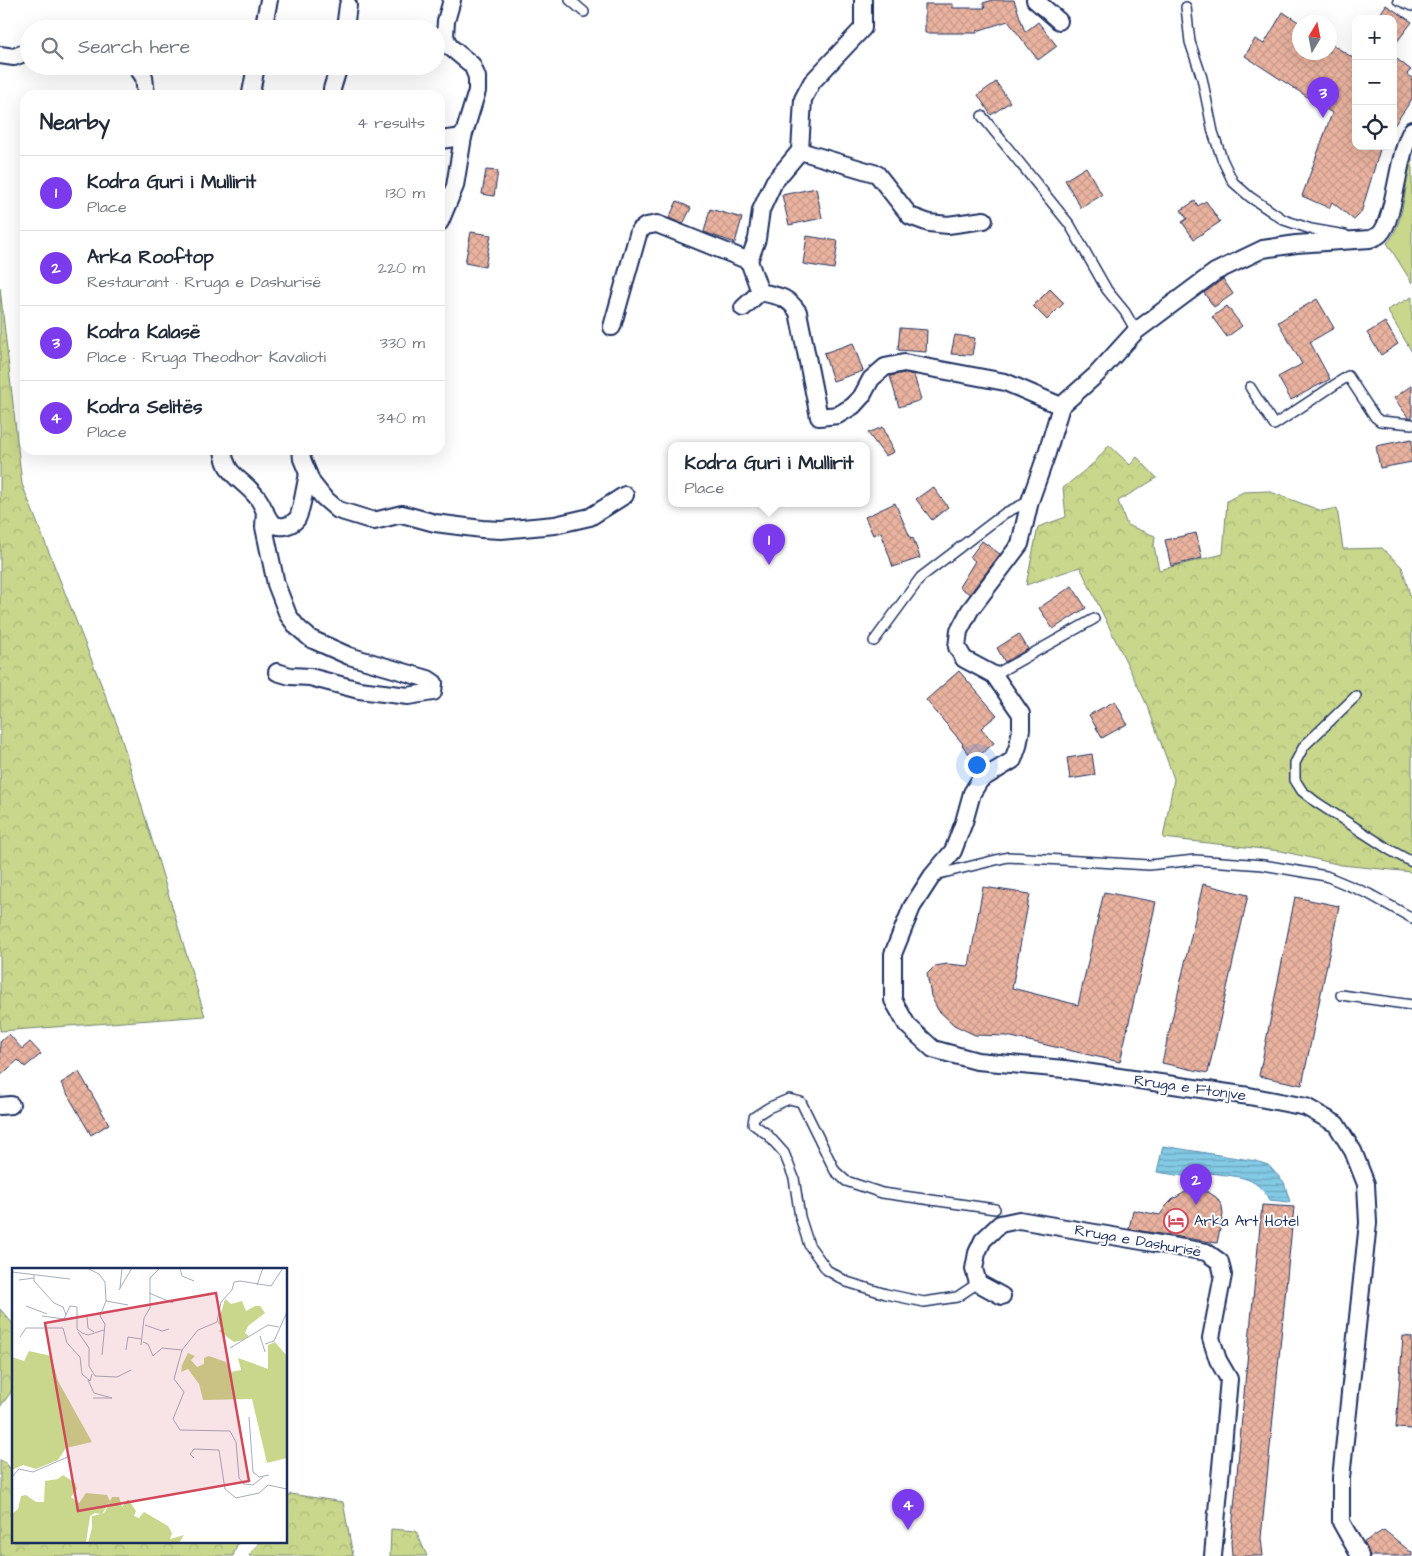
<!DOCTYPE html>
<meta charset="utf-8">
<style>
body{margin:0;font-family:"Architects Daughter",sans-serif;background:#f6f6f7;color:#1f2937}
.controls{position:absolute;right:15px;top:15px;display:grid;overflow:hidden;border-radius:10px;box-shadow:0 5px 20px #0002}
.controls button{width:45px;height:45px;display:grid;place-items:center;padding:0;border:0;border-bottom:1px solid #e0e1e3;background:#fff;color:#1f2937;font:25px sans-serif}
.compass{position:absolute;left:1292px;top:15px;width:45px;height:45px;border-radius:50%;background:#fff;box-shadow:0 5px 20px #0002;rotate:10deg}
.you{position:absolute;left:976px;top:764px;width:18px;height:18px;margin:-12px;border:4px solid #fff;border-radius:50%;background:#1a73e8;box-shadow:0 0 0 8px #1a73e833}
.badge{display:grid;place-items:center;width:32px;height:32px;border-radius:50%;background:#7c3aed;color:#fff;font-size:16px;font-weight:700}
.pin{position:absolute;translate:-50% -41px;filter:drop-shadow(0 1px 2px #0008)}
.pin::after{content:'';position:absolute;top:26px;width:18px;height:15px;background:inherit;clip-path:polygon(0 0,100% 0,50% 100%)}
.popup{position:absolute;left:668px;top:442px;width:202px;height:65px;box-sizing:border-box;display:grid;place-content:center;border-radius:10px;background:#fff;filter:drop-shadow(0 1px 4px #0005);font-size:16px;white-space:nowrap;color:#747a83}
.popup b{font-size:19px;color:#1f2937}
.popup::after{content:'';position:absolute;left:50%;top:100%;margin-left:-10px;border:10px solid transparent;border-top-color:#fff}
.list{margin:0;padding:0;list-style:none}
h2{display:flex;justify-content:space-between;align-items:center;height:65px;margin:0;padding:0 20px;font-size:21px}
h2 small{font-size:16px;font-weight:400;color:#747a83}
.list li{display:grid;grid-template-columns:32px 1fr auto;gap:15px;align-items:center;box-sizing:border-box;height:75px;padding:0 20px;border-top:1px solid #e0e1e3}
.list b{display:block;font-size:19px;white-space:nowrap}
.list p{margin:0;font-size:16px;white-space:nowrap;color:#747a83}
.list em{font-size:16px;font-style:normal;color:#747a83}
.icon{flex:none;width:28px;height:28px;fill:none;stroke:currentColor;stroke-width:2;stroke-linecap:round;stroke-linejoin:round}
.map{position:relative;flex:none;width:1412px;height:1556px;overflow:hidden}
.search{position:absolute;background:#fff;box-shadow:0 5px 20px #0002;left:20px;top:20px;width:425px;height:55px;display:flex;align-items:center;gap:12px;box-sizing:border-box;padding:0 18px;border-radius:28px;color:#747a83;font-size:19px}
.panel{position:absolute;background:#fff;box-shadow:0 5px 20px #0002;left:20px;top:90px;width:425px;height:365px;border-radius:15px}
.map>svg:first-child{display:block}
.green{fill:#c8d78b;stroke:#728374}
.forest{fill:url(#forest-crowns);stroke:#728374}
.water{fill:url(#water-rules);stroke:#598cae}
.building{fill:url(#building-cross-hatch);stroke:#1b2f5e}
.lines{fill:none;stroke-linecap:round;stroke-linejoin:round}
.service-casing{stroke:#1b2f5e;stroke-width:12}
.minor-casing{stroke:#1b2f5e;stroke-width:20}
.service{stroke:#fff;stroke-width:9}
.minor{stroke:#fff;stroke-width:16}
.labels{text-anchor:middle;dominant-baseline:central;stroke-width:4;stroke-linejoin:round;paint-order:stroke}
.street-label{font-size:15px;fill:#1b2f5e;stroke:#fff}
.poi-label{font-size:15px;fill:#1b2f5e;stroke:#fff;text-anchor:start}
.inset-road{fill:none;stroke:#a4acbf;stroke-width:1}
.view{fill:#d1495b;fill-opacity:0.15;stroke:#d1495b;stroke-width:2.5}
.inset-edge{fill:none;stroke:#1b2f5e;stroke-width:2.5}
</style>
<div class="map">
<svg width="1412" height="1556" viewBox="0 0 1412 1556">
<defs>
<pattern id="forest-crowns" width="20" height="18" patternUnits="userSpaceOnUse" patternTransform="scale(1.25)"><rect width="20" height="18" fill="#c8d78b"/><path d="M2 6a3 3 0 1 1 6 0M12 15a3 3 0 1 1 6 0" fill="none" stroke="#abb97a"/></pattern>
<pattern id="water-rules" width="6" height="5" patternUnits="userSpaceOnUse" patternTransform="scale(1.25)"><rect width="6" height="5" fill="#83cae4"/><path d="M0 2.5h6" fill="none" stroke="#6aa4bc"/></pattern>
<pattern id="building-cross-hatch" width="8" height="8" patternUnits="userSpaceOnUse" patternTransform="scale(1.25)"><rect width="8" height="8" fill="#eab39f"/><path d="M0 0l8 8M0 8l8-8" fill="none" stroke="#c89a8b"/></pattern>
</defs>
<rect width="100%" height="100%" fill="#fff"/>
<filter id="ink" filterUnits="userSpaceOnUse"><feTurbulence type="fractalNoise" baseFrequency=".02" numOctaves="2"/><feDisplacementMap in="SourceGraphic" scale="10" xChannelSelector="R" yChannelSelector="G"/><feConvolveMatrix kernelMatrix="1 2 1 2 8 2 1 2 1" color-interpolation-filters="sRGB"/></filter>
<g filter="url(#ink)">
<g class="green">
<path d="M1412,158v125l-25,-40c17,-16 18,-62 25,-85z"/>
<path d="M1412,297v55l-25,-42z"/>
</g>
<g class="forest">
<path d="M0,288l22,196 96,243 87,289 -205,15z"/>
<path d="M1109,445l21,20 7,-8 20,21 -39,23 9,24 28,11 -1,10 5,24 64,-16 4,-53 16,-9 25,-1 54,20 15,-3 6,41 39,-1 20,19 10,35v270l-71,-7 -60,-14 -118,-13 11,-59 -27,-74 -67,-138 -54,18 12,-58 28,-10 -3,-29 32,-26z"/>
<path d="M0,1309l14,16v63l-14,19z"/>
<path d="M0,1460c5,2 9,5 11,11 6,11 3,56 3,71h224l-5,14h-233z"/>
<path d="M290,1494l53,8 10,54h-104l10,-14h27v-42z"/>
<path d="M391,1529l25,2 11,25h-37z"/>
</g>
<path class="water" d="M1163,1146l93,15 12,4 16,17 6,20 -21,-2c-13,-26 -34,-23 -59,-27l-2,7 -51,-8z"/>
<g class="building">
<path d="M993,0h21l11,32 13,-10 19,24 -19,14 -30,-39 -31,10v2h-52v-29h28v4h32l-2,-5z"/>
<path d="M1386,5l26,17 -19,25v-28h-16z"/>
<path d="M1283,12l17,11v29h30v-9l26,17v86h25l-20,67 -7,7 -22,-18 -3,6 -27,-12 30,-83 -87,-57 10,-17 9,5z"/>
<path d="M1393,56l18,14 -4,4 5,4v21l-19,28z"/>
<path d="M996,82l14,20 -19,13 -13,-20z"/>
<path d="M1086,167l16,28 -21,13 -16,-28z"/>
<path d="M486,170l12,1 -4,25 -12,-2z"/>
<path d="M816,188l6,30 -33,7 -7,-30z"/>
<path d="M677,201l14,7 -8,16 -14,-6z"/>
<path d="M1195,201l3,5 8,-5 14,21 -26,17 -12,-17 5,-3 -6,-9z"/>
<path d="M710,209l32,9 -7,25 -31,-11z"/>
<path d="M471,232l20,3 -6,32 -20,-4z"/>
<path d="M807,236l31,5 -4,28 -31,-5z"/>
<path d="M1223,279l10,15 -19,13 -10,-14z"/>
<path d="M1050,289l14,14 -17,17 -14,-14z"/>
<path d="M1317,299l17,29 -24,14 20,37 -39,21 -13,-23 24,-13 -24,-42z"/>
<path d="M1227,306l15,20 -15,11 -15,-20z"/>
<path d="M1385,322l13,22 -17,11 -14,-22z"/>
<path d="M900,328l27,2 -1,22 -28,-2z"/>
<path d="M955,335l20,3 -3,17 -21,-1z"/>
<path d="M853,343l10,28 -30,10 -9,-28z"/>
<path d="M904,373l10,2 7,25 -22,7 -9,-31z"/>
<path d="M1412,385v33l-4,-1 -14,-19z"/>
<path d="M883,427l11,25 -9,4 -17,-23z"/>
<path d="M1412,439v23l-32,6 -4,-22z"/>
<path d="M933,487l15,20 -16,13 -16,-21z"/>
<path d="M895,503l16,36 2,-1 7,20 -27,9 -12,-35 -8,3 -8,-18z"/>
<path d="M1196,533l6,25 -31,8 -6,-26z"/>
<path d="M982,541l18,13 -30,40 -11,-7 16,-26 -5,-4z"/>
<path d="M1072,586l14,22 -33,21 -14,-21z"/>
<path d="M1019,634l9,15 -23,13 -8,-14z"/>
<path d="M959,671l38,44 -16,13 13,15 -20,17 -12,-15 1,-1 -37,-44z"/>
<path d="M1115,701l12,23 -25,14 -13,-23z"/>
<path d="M1092,754l3,21 -25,4 -3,-21z"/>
<path d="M1203,884l45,11 -40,178 -46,-10z"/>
<path d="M983,887l47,7 -18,94 66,17 26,-113 52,10 -36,160 -113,-26 -32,-1 -21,-10 -16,-15 -7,-14 -4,-22 8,-8 12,-2 22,2z"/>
<path d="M1295,897l44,9 -37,179 -43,-9z"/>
<path d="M9,1034l13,15 8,-7 11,12 -16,13 -7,-7 -18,16v-34z"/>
<path d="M79,1072l30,52 -18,11 -30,-52z"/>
<path d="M1189,1190l19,2 8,5 6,9 1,9 -6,28 -88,-14 4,-19 27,5 6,-9 7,-7z"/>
<path d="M1262,1205l32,2 -33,331 2,18h-31l-1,-14 14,-159z"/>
<path d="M1403,1336l9,1v92l-16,-1z"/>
<path d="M1384,1530l28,23v3h-42l-6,-14z"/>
</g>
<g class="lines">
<defs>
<g id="service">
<path d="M570,0l14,12"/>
<path d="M1398,0l14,6"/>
<path d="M1186,7l4,35 12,36 11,54 9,27 11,23 17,15 34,23 27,9 34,6"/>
<path d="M982,116l88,109 37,65 18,22 11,19"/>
<path d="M1250,387l24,38 74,-49 27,41 5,4 32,3"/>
<path d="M874,641l47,-64 84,-64 25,-12"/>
<path d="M994,675l100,-56"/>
<path d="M1356,696l-52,50 -9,17v17l7,11 14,11 74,48 22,12"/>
<path d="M935,875l73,-18 141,8 46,-5 68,5 63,11 43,18 43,24"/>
<path d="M1341,995l71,10"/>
<path d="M978,1283l-21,14 -33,5 -38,-8 -39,-12 -20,-12 -18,-25 -9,-28 -6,-39 -10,-25 -17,-19 -14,-10 1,-7 14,-9 21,-9 12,3 34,69 11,10 36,12 113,16"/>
</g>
<g id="minor">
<path d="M1035,0l24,21"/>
<path d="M263,29l6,-29"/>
<path d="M345,29l3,-24"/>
<path d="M0,55l14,2 15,-6"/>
<path d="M136,66l8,11 2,18"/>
<path d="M253,95l-2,-2 5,-27"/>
<path d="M332,95v-6l7,-23"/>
<path d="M440,140l23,-3"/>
<path d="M800,151l77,23 33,42 19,7 19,2 36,-5"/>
<path d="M440,222l15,-36 8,-49 14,-46v-14l-5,-12 -23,-19 -4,-10 1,-15 6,-21"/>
<path d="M760,292c18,4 27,4 38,20l21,105 19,-2 15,-9 9,-10 9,-17 14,-12 19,-4 101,19 56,24"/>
<path d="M743,308l17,-16 -11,-31 8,-22 4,-29 13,-28 26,-31 3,-52 9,-17 51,-54v-28"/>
<path d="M612,327l27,-96 7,-5 11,-2 92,37"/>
<path d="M223,450c3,26 18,28 33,46 7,7 9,20 16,27 8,6 19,3 25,-4 4,-5 9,-37 11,-45"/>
<path d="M301,450l1,9 10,24 11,14 15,13 36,11 28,-7 33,9 47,6 19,1 54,-5 35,-8 35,-22"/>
<path d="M265,511l-1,16 12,57 12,31 9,12 14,12 38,17 79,23 6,4 -1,9 -25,4 -49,-6 -49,-13 -20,-1 -13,-4"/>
<path d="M0,1106l11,-1"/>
<path d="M1002,1296l-24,-13 -4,-14 3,-16 6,-13 17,-16 19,-4 187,32 14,10 3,13 -12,63 7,22 11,19 -16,177"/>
<path d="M1360,1556l-19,-34v-44l27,-255 -2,-39 -13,-33 -17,-27 -30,-17 -57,-11 -185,-27 -87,-8 -44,-12 -26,-24 -14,-25v-46l19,-47 20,-31 21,-25 11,-29 8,-29 8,-13 33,-20 5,-14 3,-17v-15l-27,-39 -30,-16 -7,-12 2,-16 11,-21 50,-66 10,-43 17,-48 14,-47 35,-31 40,-44 79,-59 48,-23 33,-5 74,-5c3,-1 8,-3 10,-5 15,-14 17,-80 32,-104"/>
</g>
</defs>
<use href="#service" class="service-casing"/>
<use href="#minor" class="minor-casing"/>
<use href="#service" class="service"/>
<use href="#minor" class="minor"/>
</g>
</g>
<defs>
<symbol id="hotel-ring" viewBox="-11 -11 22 22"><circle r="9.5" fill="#fff" stroke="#d1495b" stroke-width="1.5"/><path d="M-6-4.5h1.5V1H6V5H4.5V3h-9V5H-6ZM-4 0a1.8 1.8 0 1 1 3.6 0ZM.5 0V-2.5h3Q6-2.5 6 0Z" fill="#d1495b"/></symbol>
</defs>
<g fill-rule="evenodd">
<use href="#hotel-ring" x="1162" y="1207" width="28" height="28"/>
</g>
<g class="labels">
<g class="street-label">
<text transform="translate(1190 1088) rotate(8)">Rruga e Ftonjve</text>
<text transform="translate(1138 1241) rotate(10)">Rruga e Dashurisë</text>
</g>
<g class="poi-label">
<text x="1194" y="1221">Arka Art Hotel</text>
</g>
</g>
<g transform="translate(12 1268)">
<rect width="275" height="275" fill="#fff"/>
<path d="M213,31l6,5 11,-3 4,10 9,-5h5l5,7 -17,13 -3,7 4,3 -6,4 -9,2 -15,-11 3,-3 -4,-5z" fill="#c8d78b"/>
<path d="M263,74l12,14v102l-20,5 -15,-64 -49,1 -4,-16 -11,-15 -7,3 1,-7 6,-12 7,3 -4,4 6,7 7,-3v-6l5,-2 17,6 5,10 10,-2 -3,-12 30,11v-24zM17,83l22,5 7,25 34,61 -26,6 -8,12 -22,9 -13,-4 -11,5v-113l12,4zM51,207l12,8 2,6 -6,8 8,6 7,-10 21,2 3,6 -8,13 3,-2 7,-15h7l3,10 6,-8 8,12 -2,5 5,2 5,-6 24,14 4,7 -2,6 14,-4 -5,8h-91l4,-15v-12l9,-2 -6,-1 -5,3 -4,27h-74v-29l6,-5 3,-13 5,-1 10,7h8l1,-21 13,-2z" fill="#c8d78b"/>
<path class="inset-road" d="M75,0l12,6 6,8 1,19 -6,15 5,8 -3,31M168,0l2,8 12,5M0,4l58,7M22,7v6l20,22 9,4 3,8M7,12l15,-2M228,13l-6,1 -2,8 -11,12 -4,20 -19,8 -16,20 -8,29 10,13 -11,27 7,11 50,1 6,11 3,36 5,6 9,1 10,-8M228,13l31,5 12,-18M245,17l6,-17M108,20l2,-20M107,22l13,-22M137,25l24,10M94,33l22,4M14,38l21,8M30,48l22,3 6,-13 7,1v22l5,4 6,2 16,-5M75,49l1,11 6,4M133,57l17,6 7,-2M66,64l11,16v18l6,10 22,1 14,-7M248,68l5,16M8,69l6,-9h37l4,15 13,14 2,17 8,7 2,-7M131,74l5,2 5,12 9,-8 20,2M253,76l9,-3 13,-29M129,77l3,-27 6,-10v-30l10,-10M218,80l38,-23 11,2M114,82l2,-13 13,2M76,112l6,13 18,5h-19M237,149l4,55 6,5 10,-2M182,190l-4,-4 4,-5 25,1 6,39 11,9 23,-5 9,-8 19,4M0,209l7,-8 14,3 37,-16"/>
<path class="view" d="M204,25l33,188 -171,30 -33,-188z"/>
<rect width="275" height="275" class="inset-edge"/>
</g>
</svg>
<div class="controls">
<button>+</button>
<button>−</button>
<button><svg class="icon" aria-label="locate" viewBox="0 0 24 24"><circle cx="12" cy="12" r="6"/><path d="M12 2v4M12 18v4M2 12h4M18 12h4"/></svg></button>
</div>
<svg class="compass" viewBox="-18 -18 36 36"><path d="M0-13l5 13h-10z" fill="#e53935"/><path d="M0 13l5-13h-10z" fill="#747a83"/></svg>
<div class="you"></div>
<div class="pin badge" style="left:769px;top:565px">1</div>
<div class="popup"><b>Kodra Guri i Mullirit</b>Place</div>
<div class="pin badge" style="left:1196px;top:1205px">2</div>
<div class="pin badge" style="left:1323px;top:118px">3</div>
<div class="pin badge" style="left:908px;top:1530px">4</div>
<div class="search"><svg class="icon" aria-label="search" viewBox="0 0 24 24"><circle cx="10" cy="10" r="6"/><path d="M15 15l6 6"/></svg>Search here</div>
<section class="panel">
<h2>Nearby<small>4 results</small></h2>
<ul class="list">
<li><span class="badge">1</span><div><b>Kodra Guri i Mullirit</b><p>Place</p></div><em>130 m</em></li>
<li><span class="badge">2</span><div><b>Arka Rooftop</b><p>Restaurant · Rruga e Dashurisë</p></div><em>220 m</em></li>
<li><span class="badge">3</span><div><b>Kodra Kalasë</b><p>Place · Rruga Theodhor Kavalioti</p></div><em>330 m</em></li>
<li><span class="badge">4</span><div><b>Kodra Selitës</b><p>Place</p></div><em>340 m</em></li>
</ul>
</section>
</div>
